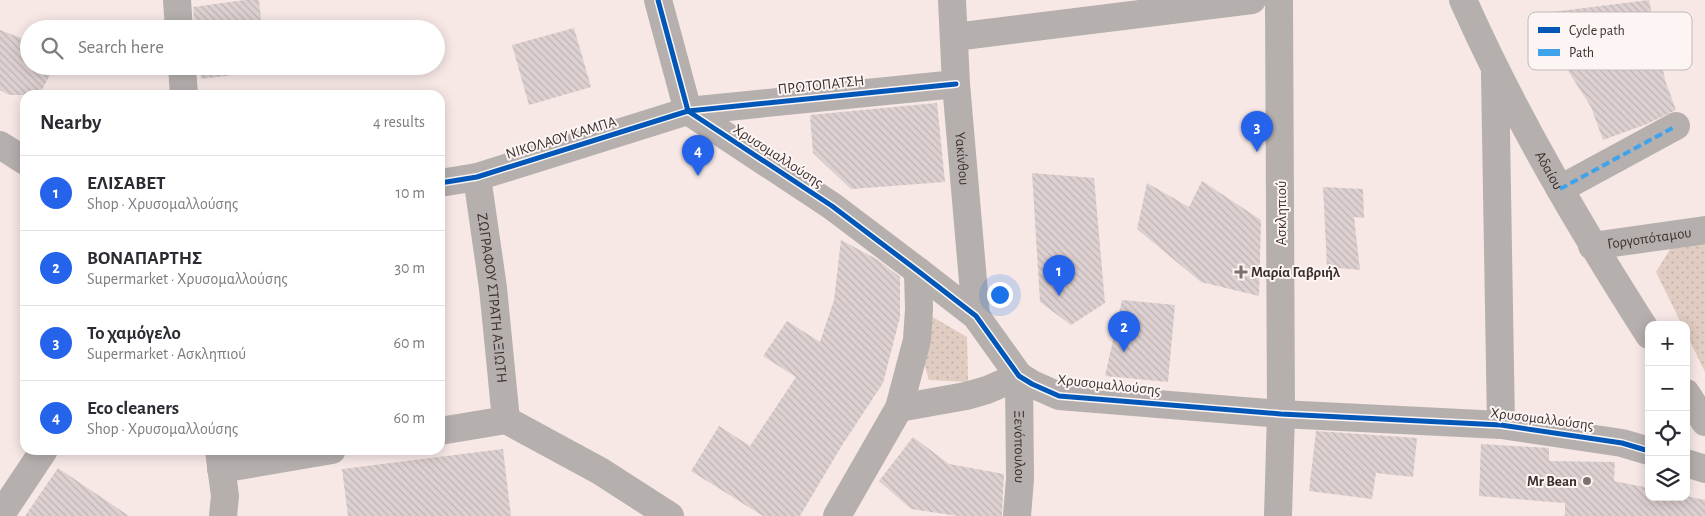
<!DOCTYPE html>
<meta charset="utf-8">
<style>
body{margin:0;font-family:"Alegreya Sans",sans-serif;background:#f2f2f3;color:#2b2b33}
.controls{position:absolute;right:15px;bottom:15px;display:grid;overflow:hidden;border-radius:10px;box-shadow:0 2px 12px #0003}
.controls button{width:45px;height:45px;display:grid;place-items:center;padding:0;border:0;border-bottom:1px solid #e1e1e2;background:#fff;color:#2b2b33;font:25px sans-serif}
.you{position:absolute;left:999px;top:294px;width:18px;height:18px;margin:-12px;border:4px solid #fff;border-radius:50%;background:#1a73e8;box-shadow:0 0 0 8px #1a73e833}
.badge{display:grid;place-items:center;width:32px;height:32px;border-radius:50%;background:#2563eb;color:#fff;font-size:16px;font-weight:700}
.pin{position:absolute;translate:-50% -41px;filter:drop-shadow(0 1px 2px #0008)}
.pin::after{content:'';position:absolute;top:26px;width:18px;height:15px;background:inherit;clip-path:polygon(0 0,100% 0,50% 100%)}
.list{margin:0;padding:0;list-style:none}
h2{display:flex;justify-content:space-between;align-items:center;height:65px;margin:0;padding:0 20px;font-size:21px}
h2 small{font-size:16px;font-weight:400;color:#7c7c81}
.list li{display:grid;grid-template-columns:32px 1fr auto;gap:15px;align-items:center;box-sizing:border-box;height:75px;padding:0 20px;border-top:1px solid #e1e1e2}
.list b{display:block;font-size:19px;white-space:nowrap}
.list p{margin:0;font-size:16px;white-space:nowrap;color:#7c7c81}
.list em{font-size:16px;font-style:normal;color:#7c7c81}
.icon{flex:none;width:28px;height:28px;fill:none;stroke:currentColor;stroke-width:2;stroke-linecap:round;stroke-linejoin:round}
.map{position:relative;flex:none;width:1705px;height:516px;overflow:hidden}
.search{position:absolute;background:#fff;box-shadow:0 2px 12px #0003;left:20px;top:20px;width:425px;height:55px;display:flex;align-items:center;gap:12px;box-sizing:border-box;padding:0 18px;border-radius:28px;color:#7c7c81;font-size:19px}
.panel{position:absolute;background:#fff;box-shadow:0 2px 12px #0003;left:20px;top:90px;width:425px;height:365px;border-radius:15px}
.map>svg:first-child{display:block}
.park{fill:url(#park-dots)}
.building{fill:url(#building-back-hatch)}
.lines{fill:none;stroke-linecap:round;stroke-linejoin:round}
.street{stroke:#b5afad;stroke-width:28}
.quiet{stroke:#3fa3eb;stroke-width:4;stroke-dasharray:8 4;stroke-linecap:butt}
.cycleway-casing{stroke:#fcf5f4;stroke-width:8}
.cycleway{stroke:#0057b8;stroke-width:5}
.poi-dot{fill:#7d706f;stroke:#fcf5f4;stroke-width:2}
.labels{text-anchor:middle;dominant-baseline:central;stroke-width:4;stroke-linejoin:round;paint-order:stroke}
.street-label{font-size:15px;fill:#3c302f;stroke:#fcf5f4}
.poi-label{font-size:15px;font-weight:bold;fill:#3c302f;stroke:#fcf5f4;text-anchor:start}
.key{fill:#fcf5f4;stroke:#c2bab9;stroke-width:1}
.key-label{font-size:14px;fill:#3c302f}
</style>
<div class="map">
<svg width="1705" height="516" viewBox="0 0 1705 516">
<defs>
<pattern id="park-dots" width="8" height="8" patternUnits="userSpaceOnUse" patternTransform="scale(1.25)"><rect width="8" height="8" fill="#e0ccc1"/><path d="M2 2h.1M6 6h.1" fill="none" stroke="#c1b0a6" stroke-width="1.8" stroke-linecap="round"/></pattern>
<pattern id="building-back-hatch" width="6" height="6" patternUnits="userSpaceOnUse" patternTransform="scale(1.25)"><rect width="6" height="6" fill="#ddd0d0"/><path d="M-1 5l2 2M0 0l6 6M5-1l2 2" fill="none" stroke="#bfb3b3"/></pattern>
</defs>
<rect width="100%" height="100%" fill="#f7e8e6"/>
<g class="park">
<path d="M1705,241v131l-19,-39v-8h-4l-26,-53 16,-26z"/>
<path d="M919,309l48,28 1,45 -39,-2 -12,-40z"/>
</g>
<g class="building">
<path d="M245,0h14l3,29h-67l-2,-22z"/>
<path d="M1649,0l16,80 11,30 -29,14 -44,16 -12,-33 -47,-74 8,-21z"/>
<path d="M574,28l17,59 -62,18 -17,-60z"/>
<path d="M0,30l29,11v25h26l-16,29h-30l-9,-5z"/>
<path d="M199,66h67l1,5 -66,8z"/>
<path d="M937,103l8,79 -94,7 -38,-36 -3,-38z"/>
<path d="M1032,173l62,5 11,125 -34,22 -31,-23z"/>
<path d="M1202,181l59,39 -2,76 -58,-14 -64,-53 10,-46 42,24z"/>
<path d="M1323,187l40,2 1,29 -10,-1 6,53 -33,-3z"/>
<path d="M841,240l37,20 22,17v40l-17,66 -42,64 -41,69h-37l-72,-45 28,-45 31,20 46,-69 -33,-21 24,-35 33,21 14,-42z"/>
<path d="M1122,300l53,5 -7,77 -63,-6z"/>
<path d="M1316,431l101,7 -4,39 -37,-4 -4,26 -63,-8z"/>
<path d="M913,437l36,27 55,10 -2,42h-44l-47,-7 -32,-28z"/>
<path d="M1481,444l68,4v13l66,1 -1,19 35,7v9l37,-1 19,4v16h-140v-13l-86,-7z"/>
<path d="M503,449l8,67h-163l-6,-47z"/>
<path d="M58,468l71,48h-104z"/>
</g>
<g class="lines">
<g class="street">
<path d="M177,0l2,29"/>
<path d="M658,0l30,111 144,95 86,65 58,45 43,60 13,8 27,12 222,18 220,11 121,18 27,8"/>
<path id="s1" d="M952,0l4,84 20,232"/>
<path id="s2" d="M1463,0c52,117 117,227 186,335"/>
<path d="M955,37l297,-37"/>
<path d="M182,66l2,29"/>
<path d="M1495,74l6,351"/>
<path d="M0,145l25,16"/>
<path id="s3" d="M477,177l16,111 13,132"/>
<path d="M440,183l37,-6 211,-66 268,-27"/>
<path d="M1560,189l116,-63"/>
<path id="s4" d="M1592,246l113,-16"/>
<path d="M1686,393l19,29"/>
<path d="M899,408l18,-68 2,-31 -1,-38"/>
<path d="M440,431l66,-11 94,51 70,45"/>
<path d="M219,451l6,45 -2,20"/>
<path d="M1686,463l19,6"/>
<path d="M221,469l111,-19"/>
<path d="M0,516l44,-66"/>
<path id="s5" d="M837,516l62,-108 67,-12 21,-6 32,-14 1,103 -3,37"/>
<path d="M1278,516l3,-102 -2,-414"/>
</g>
<path class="quiet" d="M1560,189l116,-63"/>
<defs>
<g id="cycleway">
<path d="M658,0l30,111 144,95 86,65 58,45 43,60 13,8 27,12 222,18 220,11 121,18 27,8"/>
<path d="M440,183l37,-6 211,-66 268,-27"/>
</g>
</defs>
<use href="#cycleway" class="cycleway-casing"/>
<use href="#cycleway" class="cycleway"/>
</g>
<g class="poi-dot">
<path d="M1238.5 264.5h5v5h5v5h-5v5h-5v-5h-5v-5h5z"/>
<circle cx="1587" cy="481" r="5"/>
</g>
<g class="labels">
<g class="street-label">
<text transform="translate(821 85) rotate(-6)">ΠΡΩΤΟΠΑΤΣΗ</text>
<text transform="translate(561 138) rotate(-17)">ΝΙΚΟΛΑΟΥ ΚΑΜΠΑ</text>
<text transform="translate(778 156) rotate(33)">Χρυσομαλλούσης</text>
<text stroke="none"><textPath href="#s1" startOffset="159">Υακίνθου</textPath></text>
<text stroke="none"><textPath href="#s2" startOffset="191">Αδαίου</textPath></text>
<text transform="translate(1281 213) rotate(-90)">Ασκληπιού</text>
<text stroke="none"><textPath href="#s4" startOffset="58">Γοργοπόταμου</textPath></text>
<text stroke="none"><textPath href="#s3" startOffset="122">ΖΩΓΡΑΦΟΥ ΣΤΡΑΤΗ ΑΞΙΩΤΗ</textPath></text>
<text transform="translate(1109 385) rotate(6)">Χρυσομαλλούσης</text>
<text transform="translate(1542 419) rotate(7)">Χρυσομαλλούσης</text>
<text stroke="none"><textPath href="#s5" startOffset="320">Ξενόπουλου</textPath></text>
</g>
<g class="poi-label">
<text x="1251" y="272">Μαρία Γαβριήλ</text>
<text x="1577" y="481" text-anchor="end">Mr Bean</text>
</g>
</g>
<rect x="1528" y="12" width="164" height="58" rx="8" class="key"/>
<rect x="1538" y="27" width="22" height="6" fill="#0057b8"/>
<rect x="1538" y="49" width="22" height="7" fill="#3fa3eb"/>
<g class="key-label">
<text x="1569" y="35">Cycle path</text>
<text x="1569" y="57">Path</text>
</g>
</svg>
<div class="controls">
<button>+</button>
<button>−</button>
<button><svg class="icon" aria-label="locate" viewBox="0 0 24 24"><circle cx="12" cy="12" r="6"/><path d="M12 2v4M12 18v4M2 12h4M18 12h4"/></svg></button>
<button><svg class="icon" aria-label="layers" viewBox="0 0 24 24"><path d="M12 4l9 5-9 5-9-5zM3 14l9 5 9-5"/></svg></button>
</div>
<div class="you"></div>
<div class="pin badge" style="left:1059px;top:296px">1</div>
<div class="pin badge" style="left:1124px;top:352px">2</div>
<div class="pin badge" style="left:1257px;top:152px">3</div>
<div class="pin badge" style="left:698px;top:176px">4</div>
<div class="search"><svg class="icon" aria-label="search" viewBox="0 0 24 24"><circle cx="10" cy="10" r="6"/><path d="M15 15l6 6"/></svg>Search here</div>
<section class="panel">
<h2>Nearby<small>4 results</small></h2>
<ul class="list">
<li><span class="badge">1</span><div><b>ΕΛΙΣΑΒΕΤ</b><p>Shop · Χρυσομαλλούσης</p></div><em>10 m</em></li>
<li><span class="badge">2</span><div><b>ΒΟΝΑΠΑΡΤΗΣ</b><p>Supermarket · Χρυσομαλλούσης</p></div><em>30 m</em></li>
<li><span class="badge">3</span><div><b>Το χαμόγελο</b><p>Supermarket · Ασκληπιού</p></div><em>60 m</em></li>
<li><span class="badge">4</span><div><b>Eco cleaners</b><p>Shop · Χρυσομαλλούσης</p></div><em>60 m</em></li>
</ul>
</section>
</div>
